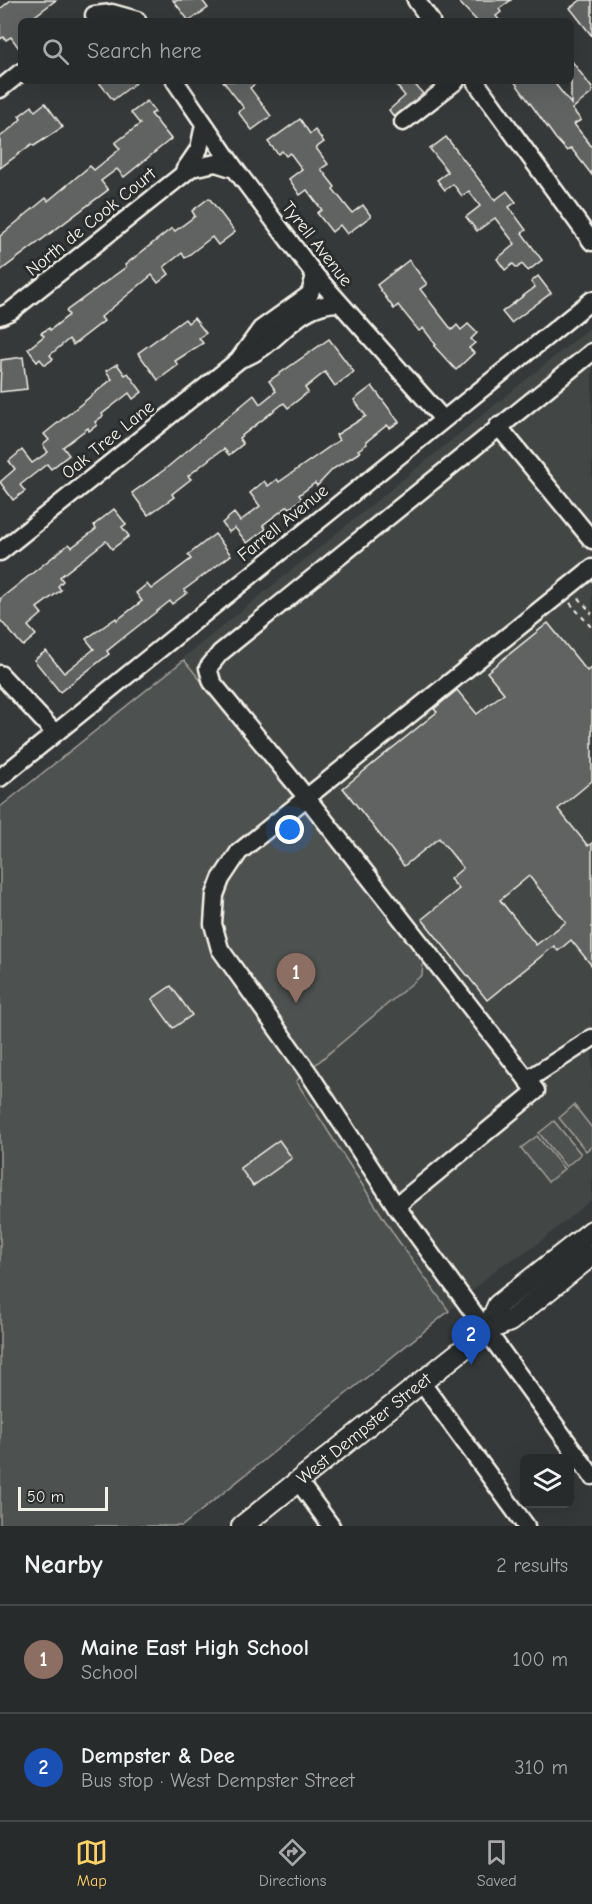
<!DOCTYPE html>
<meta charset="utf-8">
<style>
body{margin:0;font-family:"Comic Neue",sans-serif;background:#343737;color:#f1f3f6}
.controls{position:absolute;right:18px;bottom:18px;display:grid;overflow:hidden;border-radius:9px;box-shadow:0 6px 24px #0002}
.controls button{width:54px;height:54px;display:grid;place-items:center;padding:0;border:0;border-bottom:2px solid #444747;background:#282b2b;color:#f1f3f6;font:30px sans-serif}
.scale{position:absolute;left:18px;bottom:15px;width:90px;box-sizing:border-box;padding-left:6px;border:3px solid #f4f1e8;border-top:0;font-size:16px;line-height:21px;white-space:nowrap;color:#f4f1e8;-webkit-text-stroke:4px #2a2d2e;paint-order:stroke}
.you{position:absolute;left:290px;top:830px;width:21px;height:21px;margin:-15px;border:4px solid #fff;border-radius:50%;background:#1a73e8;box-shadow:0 0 0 9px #1a73e833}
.badge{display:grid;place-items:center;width:39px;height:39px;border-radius:50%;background:#ffd166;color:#fff;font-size:20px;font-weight:700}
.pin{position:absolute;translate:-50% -50px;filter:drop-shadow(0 2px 3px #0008)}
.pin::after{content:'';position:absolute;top:32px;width:21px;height:18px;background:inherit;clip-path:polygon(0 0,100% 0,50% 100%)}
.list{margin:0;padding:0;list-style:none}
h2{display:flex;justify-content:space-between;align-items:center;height:78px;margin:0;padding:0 24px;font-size:26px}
h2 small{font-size:20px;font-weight:400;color:#a5a7a9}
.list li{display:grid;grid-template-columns:39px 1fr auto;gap:18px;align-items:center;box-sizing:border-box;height:108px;padding:0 24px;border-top:2px solid #444747}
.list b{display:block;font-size:22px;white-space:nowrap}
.list p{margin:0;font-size:20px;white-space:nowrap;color:#a5a7a9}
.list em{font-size:20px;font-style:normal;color:#a5a7a9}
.icon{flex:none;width:33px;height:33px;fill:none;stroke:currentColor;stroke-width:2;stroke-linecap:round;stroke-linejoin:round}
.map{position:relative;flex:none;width:592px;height:1526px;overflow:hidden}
.search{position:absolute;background:#282b2b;box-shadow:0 6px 24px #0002;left:18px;right:18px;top:18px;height:66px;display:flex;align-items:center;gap:15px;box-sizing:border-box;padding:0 21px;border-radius:9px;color:#a5a7a9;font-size:22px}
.sheet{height:294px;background:#282b2b}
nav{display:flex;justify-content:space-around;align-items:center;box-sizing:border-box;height:84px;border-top:2px solid #444747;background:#282b2b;font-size:16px;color:#a5a7a9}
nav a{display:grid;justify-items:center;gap:3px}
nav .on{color:#ffd166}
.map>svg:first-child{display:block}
.built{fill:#434645}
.green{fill:#4e514f;stroke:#a1a19c;stroke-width:1.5}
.building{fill:#616362;stroke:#f4f1e8;stroke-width:1.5;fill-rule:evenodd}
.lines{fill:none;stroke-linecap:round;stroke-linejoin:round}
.minor-casing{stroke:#f4f1e8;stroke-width:21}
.major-casing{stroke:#f4f1e8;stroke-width:24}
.path{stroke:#f4f1e8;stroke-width:2;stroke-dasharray:4.5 4.5;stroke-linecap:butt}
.minor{stroke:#2a2d2e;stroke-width:16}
.major{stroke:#2a2d2e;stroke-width:20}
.labels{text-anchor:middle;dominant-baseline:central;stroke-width:6;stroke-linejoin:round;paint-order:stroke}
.street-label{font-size:18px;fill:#f4f1e8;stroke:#2a2d2e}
</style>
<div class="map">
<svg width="592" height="1526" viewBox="0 0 592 1526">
<rect width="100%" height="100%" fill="#363939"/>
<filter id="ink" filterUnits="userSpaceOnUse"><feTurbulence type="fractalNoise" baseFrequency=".0167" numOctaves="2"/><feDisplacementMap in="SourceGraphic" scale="12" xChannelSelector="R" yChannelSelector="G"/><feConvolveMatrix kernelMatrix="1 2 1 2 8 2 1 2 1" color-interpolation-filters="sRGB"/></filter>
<g filter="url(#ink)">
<path class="built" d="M592,326v873l-61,50 -31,17 -51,45 -267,215h-182v-719z"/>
<g class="green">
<path d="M184,660l205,252 34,51 -1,12 -126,106 99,155 54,75 -267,215h-182v-719z"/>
<path d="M574,1105l18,23v18l-6,5 -27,-33z"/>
<path d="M554,1121l27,33 -15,13 -27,-34z"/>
<path d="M537,1136l27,33 -16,13 -27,-34z"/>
</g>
<g class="building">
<path d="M11,0h45l-28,21h-7v30l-10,-14 -5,3 -2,-3 -4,2v-30z"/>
<path d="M173,0h29l6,8 -19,13z"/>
<path d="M457,0h54l-12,9 2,3 -5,4 4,5h-23z"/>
<path d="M581,0h11v36l-22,-28z"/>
<path d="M571,60l21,28v5l-20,16 9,11 -7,4 18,23v28l-21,-27 -4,3 -11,-12 -42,-58h39l18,23z"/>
<path d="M98,81h40l-25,19z"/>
<path d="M223,81h36l-9,7 21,28 -19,14 -14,-18 6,-4z"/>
<path d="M393,81h19l11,13 -29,23 -5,-7 16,-14z"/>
<path d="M147,101l8,11 -4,2 20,25 -47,38 -7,-8 -16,12 7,9 -108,81v-35l46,-38 2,3 42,-35 4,4 26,-21 -5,-6 25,-19 -9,-11z"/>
<path d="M45,103l18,24 -29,19 -2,-2 -32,24v-31l16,-13 5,-5 -2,-3 13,-10 3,5z"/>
<path d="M300,119l10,15 5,-4 9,12 -8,6 12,16 -7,5 14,18 -2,2 19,24 11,-8 8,11 -24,18 -7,-9 -8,7 -15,-19 5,-3 -15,-20 -7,5 -11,-16 13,-10 -12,-16 -4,3 -4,-5 -4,3 -10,-12z"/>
<path d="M446,137l49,63 12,-9 9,11 -7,5 17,23 -4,3 20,27 -14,11 -6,-7 -5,4 -4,-4 -8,6 -8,-11 18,-15 -20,-26 -18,13 -11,-14 14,-11 -11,-15 -7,5 -9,-12 -8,6 -8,-10 11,-8 -18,-23z"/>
<path d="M209,198l26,34 -17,13 -6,-8 -27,21 -3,-5 -18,14 5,7 -11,9 -6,-8 -51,42 3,4 -31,24 -4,-6 -19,16 3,4 -8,6 -5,-6 -3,3 -9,-13 16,-13 -3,-3 8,-5 1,2 19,-15 -3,-4 60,-44 -1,-2 47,-37 3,3 20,-15 -3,-5z"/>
<path d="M409,260l18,24 -7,5 32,41 5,-5 4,5 7,-6 9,9 -6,6 4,4 -6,5 5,5 -18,17 -22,-24 2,-1 -13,-17 -4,3 -21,-26 -4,4 -17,-24z"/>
<path d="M538,276l13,17 -40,30 -9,-11 33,-25 -4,-5z"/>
<path d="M194,318l12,15 -7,5 4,5 -28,18 3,4 -20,15 -20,-27 47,-34 3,4z"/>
<path d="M329,339l25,33 -19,14 -10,-14 -20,16 3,4 -20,16 -4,-5 -45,35 4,6 -14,11 -5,-6 -12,8 -24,19 3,3 -19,15 2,3 -26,18 -16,-22 32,-23 90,-75 6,9 16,-13 -7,-10z"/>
<path d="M23,357l4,32 -27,3 1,-32z"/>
<path d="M117,364l8,11 3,-2 14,19 -9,7 -4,-6 -27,21 1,2 -8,6 2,3 -8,6 -1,-3 -25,19 6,8 -18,14 -4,-5 -27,21 5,6 -12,9 -13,-18 15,-13 -6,-8 13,-11 10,13 16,-11 -5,-7 6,-5 -5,-6 68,-55 -6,-8z"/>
<path d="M372,386l27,36 -9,6 -3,-3 -21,17 1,2 -9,6 2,2 -27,17 -16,17 -2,-3 -16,12 3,4 -12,9 -2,-2 -25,19 3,4 -19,14 -12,-15 -6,4 -7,-9 12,-10 6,8 20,-15 -10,-13 14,-12 4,5 9,-7 2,3 60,-42 -3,-5 30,-19 -12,-16z"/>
<path d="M114,509l12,15 -4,3 7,9 -17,13 -6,-8 -46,36 3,4 -5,5 3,4 -24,18 5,6 -14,12 8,9 -13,11 -23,-26v-21l69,-55 3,3 24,-18 -2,-4z"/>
<path d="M215,534l16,21 -47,35 3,3 -15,11 -2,-3 -42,33 -21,17 2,3 -49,38 -26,-32 12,-9 18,22 30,-24 -8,-10 30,-21 1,2 25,-19 -6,-8 11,-9 4,5 40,-30 -3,-4z"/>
<path d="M548,623l39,48 5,-4v114l-34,28 30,37 4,-3v123l-21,-26 -13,11 -4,-5 -67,54 -65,-81 37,-30 -9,-10 13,-11 -24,-30 -35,28 -61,-78 94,-76 -3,-3 23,-19 20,24 27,-21 -17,-21zM529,876l37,46 -30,23 -36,-45z"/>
<path d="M171,986l21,29 -19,13 -21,-29z"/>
<path d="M279,1140l13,18 -39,28 -13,-18z"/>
</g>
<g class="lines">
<defs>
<g id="minor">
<path d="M416,0l15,21"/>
<path d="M94,15l18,-2 25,7"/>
<path d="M175,81l60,88 80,106 128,144"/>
<path d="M475,81l117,161"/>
<path d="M0,89l21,-17"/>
<path d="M403,122l53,-41"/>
<path d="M184,171l15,-22 5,-24"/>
<path d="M0,316l11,-5 180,-143 25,-5 19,6"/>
<path d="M240,358l21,-29 49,-35 5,-19"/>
<path d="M498,426l94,114"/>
<path d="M0,552l240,-193c38,-11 53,-55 98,-56"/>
<path d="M592,568l-353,284 -18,27 -6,16 -2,29 7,25 90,126 86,131 196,270"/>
<path d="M0,674l54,58"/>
<path d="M0,778l592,-478"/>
<path d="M527,1080l65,-42"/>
<path d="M396,1206l140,-115 -229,-293 -95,-116 -4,-14 12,-15 372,-301"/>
<path d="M421,1382l105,144"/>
<path d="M298,1481l33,45"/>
</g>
<g id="major">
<path d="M487,1330l11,-25 94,-74"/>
<path id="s1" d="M242,1526l245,-196 23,-9 82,-66"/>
</g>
</defs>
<use href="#minor" class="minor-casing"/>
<use href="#major" class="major-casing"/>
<g class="path">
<path d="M579,598l13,16"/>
<path d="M570,603l22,25"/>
</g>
<use href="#minor" class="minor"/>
<use href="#major" class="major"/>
</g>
</g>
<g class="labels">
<g class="street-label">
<text transform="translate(91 222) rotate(-39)">North de Cook Court</text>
<text transform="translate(317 244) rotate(52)">Tyrell Avenue</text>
<text transform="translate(108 440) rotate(-39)">Oak Tree Lane</text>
<text transform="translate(283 523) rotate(-39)">Farrell Avenue</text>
<text stroke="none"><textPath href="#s1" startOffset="156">West Dempster Street</textPath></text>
</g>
</g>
</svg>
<div class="controls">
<button><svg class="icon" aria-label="layers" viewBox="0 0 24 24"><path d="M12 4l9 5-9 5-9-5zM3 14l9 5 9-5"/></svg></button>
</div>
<div class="scale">50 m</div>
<div class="you"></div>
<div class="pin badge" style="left:296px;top:1003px;background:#8d6e63">1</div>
<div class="pin badge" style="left:471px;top:1365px;background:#1a4fb4">2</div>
<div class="search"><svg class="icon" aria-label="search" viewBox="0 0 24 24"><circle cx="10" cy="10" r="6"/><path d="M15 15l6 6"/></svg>Search here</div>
</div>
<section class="sheet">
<h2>Nearby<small>2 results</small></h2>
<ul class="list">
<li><span class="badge" style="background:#8d6e63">1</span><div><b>Maine East High School</b><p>School</p></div><em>100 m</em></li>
<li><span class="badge" style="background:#1a4fb4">2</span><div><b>Dempster &amp; Dee</b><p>Bus stop · West Dempster Street</p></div><em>310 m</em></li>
</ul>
</section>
<nav>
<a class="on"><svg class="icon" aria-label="map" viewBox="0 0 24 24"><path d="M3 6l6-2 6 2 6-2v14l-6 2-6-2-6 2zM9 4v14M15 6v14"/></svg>Map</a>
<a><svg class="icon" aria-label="directions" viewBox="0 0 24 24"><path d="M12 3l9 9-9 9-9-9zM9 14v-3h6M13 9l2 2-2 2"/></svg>Directions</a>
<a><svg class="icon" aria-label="saved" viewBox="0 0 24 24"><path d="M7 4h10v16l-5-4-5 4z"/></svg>Saved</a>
</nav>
